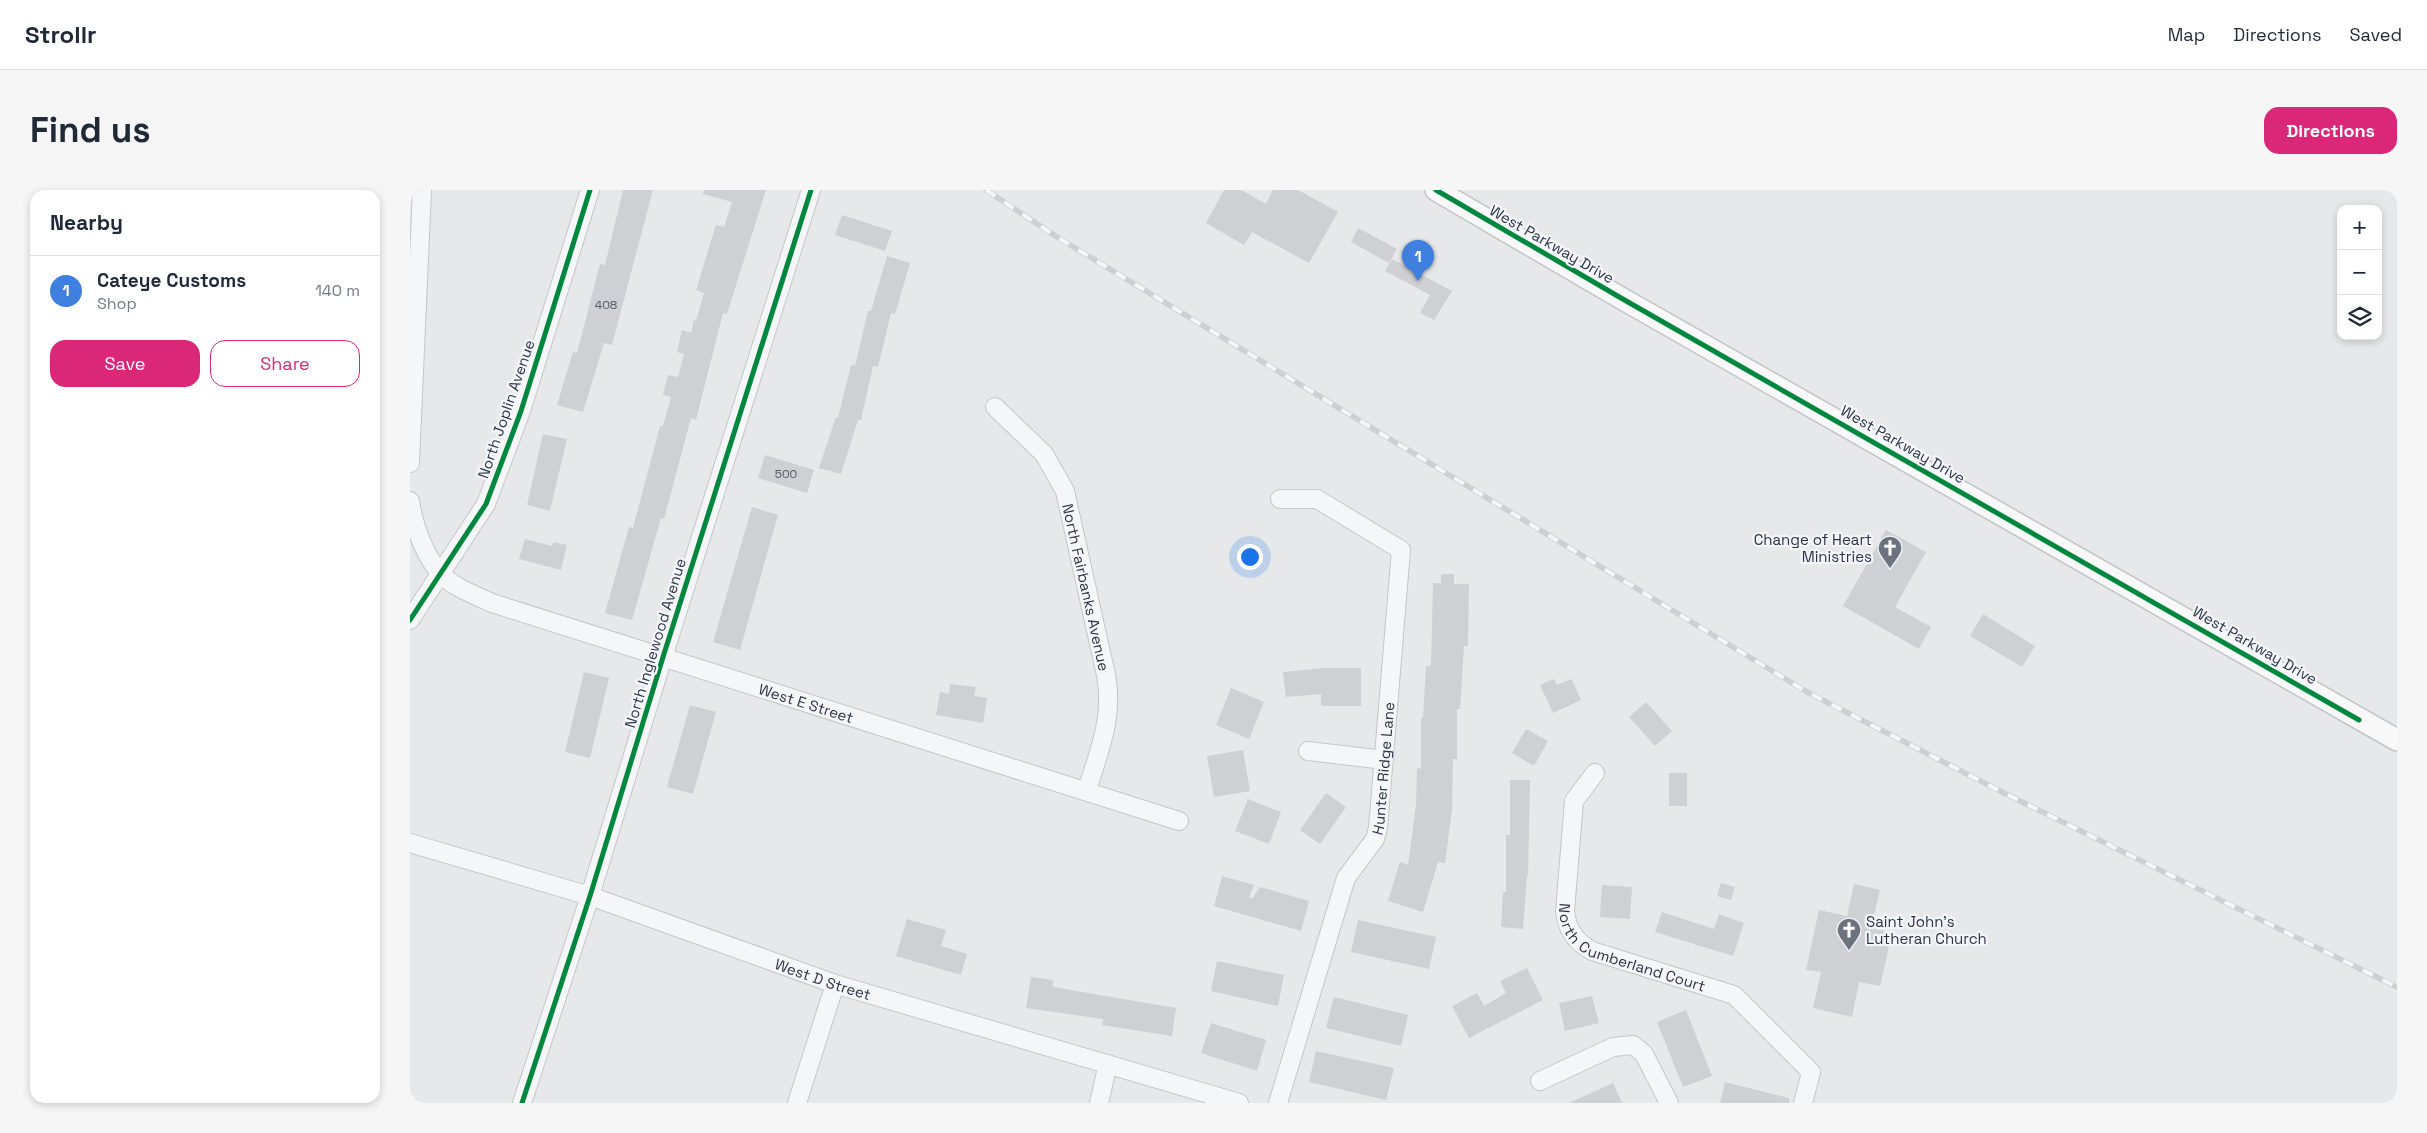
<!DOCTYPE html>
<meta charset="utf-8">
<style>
body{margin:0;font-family:"Space Grotesk",sans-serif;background:#f6f6f7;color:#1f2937}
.controls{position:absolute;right:15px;top:15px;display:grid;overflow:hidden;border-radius:10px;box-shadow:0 2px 8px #0003}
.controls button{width:45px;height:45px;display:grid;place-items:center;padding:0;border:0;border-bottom:1px solid #e0e1e3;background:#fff;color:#1f2937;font:25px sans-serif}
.you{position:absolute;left:839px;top:366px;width:18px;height:18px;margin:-12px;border:4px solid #fff;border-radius:50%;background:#1a73e8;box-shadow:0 0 0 8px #1a73e833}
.badge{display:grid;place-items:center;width:32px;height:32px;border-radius:50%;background:#db2777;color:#fff;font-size:16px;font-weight:700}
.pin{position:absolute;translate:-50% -41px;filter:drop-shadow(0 1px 2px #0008)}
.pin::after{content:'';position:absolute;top:26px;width:18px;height:15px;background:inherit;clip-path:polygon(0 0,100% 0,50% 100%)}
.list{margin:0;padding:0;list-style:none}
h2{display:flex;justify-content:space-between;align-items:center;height:65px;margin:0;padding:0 20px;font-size:21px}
h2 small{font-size:16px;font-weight:400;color:#747a83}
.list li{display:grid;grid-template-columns:32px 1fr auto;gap:15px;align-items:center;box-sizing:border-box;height:70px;padding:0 20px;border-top:1px solid #e0e1e3}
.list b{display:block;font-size:19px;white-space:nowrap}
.list p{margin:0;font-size:16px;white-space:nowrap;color:#747a83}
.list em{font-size:16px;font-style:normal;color:#747a83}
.actions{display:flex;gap:10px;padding:15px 20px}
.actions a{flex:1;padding:11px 0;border:1px solid #db2777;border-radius:15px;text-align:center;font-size:18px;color:#db2777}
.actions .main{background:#db2777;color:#fff}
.icon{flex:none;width:28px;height:28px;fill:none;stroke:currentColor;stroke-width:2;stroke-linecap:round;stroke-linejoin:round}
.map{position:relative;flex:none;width:1987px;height:913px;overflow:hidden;border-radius:15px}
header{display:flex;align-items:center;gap:30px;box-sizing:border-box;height:70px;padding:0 25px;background:#fff;border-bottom:1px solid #e0e1e3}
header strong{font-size:24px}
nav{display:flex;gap:28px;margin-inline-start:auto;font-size:18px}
.intro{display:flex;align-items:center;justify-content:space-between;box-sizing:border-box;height:120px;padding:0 30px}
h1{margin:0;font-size:35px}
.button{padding:12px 22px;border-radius:15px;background:#db2777;color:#fff;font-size:18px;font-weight:700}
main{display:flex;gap:30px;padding:0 30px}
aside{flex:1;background:#fff;border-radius:15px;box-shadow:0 2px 8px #0003}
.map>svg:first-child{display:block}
.building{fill:#ced0d3}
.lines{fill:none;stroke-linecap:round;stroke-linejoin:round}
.minor-casing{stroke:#c4c6c8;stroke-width:20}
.major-casing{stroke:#c2c5c8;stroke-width:24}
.minor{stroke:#f5f6f7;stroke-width:18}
.major{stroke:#f8f8f8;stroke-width:21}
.rail-casing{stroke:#cecfd2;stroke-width:5.5}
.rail{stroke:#f4f6f9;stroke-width:4;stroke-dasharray:11;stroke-linecap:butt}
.cycleway-casing{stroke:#f4f6f9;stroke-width:8}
.cycleway{stroke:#00873e;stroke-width:5}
.labels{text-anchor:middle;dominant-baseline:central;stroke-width:4.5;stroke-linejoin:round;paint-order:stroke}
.number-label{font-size:12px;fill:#545c69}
.street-label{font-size:15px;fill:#2b3445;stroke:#f4f6f9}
.poi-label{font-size:15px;fill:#2b3445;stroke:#f4f6f9;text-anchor:end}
</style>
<header>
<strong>Strollr</strong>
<nav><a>Map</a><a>Directions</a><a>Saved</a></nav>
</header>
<div class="intro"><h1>Find us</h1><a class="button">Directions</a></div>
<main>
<aside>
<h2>Nearby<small></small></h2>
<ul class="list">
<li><span class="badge" style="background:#3f7fe0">1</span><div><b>Cateye Customs</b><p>Shop</p></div><em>140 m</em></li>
</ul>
<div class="actions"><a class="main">Save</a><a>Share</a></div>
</aside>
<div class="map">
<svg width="1987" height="913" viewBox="0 0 1987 913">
<rect width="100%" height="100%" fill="#e6e8ea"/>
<g class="building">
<path d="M213,0h30l-41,155 -8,-2 -21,69 -26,-7 16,-53 4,1 23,-89 5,1z"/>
<path d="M294,0h62l-39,124 -4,-1 -27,107 -5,-2 -27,101 -3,-1 -29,102 -27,-7 24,-86 4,1 27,-102h3l8,-29 -8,-2 5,-20 10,2 6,-23 -7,-2 5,-22 9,3 3,-13 2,1 8,-28 -8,-3 20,-65 8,2 8,-25 -29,-8z"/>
<path d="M814,0h17l25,14 7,-14h25l40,22 -29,51 -57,-31 -8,13 -38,-22z"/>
<path d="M432,25l50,16 -7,20 -50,-16z"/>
<path d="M948,38l39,21 -8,14 -38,-21z"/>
<path d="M477,66l23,7 -15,51 -4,-1 -13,54 -5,-1 -12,54h-3l-17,54 -22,-6 17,-51 2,1 13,-53 4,1 13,-55h3z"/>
<path d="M982,69l60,32 -18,29 -14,-7 10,-18 -45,-24z"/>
<path d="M133,244l24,5 -17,72 -23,-6z"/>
<path d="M355,265l49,15 -7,23 -49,-15z"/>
<path d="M342,317l26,8 -38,135 -27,-8z"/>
<path d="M1476,340l40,22 -31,55 36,20 -12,22 -76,-43z"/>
<path d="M115,349l27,7 1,-4 14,3 -6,25 -42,-11z"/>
<path d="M1031,384h13v10h15l-1,62h-4l-4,63h-3v50h-4l-1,50 -7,54 -7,-1 -15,50 -35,-11 12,-39 8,3 8,-60 1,-37 4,1v-51h2l3,-52h5l2,-83h8z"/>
<path d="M1573,424l52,32 -13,21 -52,-31z"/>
<path d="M915,478h36v38h-40v-12l-35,3 -3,-25z"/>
<path d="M174,482l25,6 -19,80 -25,-6z"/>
<path d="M1144,489l3,6 15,-6 9,21 -28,13 -13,-28z"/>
<path d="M540,494l26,3 -2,9 13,2 -4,25 -47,-8 4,-23 9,2z"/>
<path d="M821,498l33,14 -15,37 -33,-14z"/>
<path d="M1236,512l26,29 -17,15 -26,-29z"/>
<path d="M280,515l26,7 -23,82 -26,-7z"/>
<path d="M1116,539l22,12 -14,25 -22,-13z"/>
<path d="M833,560l7,41 -36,6 -7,-41z"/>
<rect x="1259" y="583" width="18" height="33"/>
<path d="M1100,590h20l-2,95h-1l-4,54 -22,-2 2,-35h3v-57h4z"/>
<path d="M916,603l20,14 -26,37 -20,-14z"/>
<path d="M838,609l33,13 -12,32 -34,-13z"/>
<path d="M812,686l32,9 -5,12 3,2 8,-12 49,14 -8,30 -87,-25z"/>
<path d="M1311,693l14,4 -4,13 -14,-4z"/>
<path d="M1444,694l26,6 -9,38 21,5 -12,53 -21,-4 -7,35 -39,-9 8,-36 -15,-2 13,-60 28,6z"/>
<path d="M1192,695l30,2 -2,32 -30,-2z"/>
<path d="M1252,722l52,17 5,-15 25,9 -11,33 -78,-24z"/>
<path d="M497,729l39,11 -5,16 26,8 -6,21 -65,-19z"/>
<path d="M948,730l78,17 -7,32 -78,-17z"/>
<path d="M807,771l67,14 -6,31 -67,-15z"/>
<path d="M1117,778l16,32 -74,38 -17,-32 25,-13 7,13 22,-13 -6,-12z"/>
<path d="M621,787l22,3v7l123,21 -4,28 -70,-11 1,-6 -77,-11z"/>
<path d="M1182,806l7,27 -34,8 -6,-28z"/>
<path d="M924,807l74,18 -7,31 -75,-18z"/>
<path d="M1276,820l26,66 -29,11 -26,-65z"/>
<path d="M801,833l55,17 -9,31 -56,-18z"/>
<path d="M906,861l78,17 -8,32 -77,-18z"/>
<path d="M1315,892l64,16v5h-69z"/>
<path d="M1203,893l9,20h-53z"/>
</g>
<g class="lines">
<defs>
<g id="minor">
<path id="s1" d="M585,217l49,47 21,37 41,184c8,42 -7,76 -19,115"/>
<path d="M0,273l12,-273"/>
<path id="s2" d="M0,311c4,24 13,51 29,71 13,15 36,23 53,31l687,218"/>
<path d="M0,430l76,-116 35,-93 69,-221"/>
<path d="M898,561l76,9"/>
<path id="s3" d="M1185,583l-21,28 -9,110c2,19 10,30 27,40l142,44 77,77 -8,31"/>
<path id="s4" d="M0,653l180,53 245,88 404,119"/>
<path d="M1130,891l73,-34 20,-2 11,9 25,49"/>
<path d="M112,913l68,-207 73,-239 148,-467"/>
<path d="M387,913l38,-119"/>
<path d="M689,913l9,-39"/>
<path id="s5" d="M868,913l68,-225 29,-39 3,-11 23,-278 -84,-51h-37"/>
</g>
<path id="major" d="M1026,0l185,108 776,442"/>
</defs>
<use href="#minor" class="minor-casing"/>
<use href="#major" class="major-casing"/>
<use href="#minor" class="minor"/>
<use href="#major" class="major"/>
<defs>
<path id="rail" d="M576,0l71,47 750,455 197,101 393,194"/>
</defs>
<use href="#rail" class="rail-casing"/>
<use href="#rail" class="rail"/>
<defs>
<g id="cycleway">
<path d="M1026,0l185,108 738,422"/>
<path d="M0,430l76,-116 35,-93 69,-221"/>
<path d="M112,913l68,-207 73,-239 148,-467"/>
</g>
</defs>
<use href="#cycleway" class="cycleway-casing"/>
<use href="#cycleway" class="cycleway"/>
</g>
<defs>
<symbol id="church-pin" viewBox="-11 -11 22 30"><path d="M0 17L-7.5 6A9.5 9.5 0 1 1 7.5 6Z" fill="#6c737f" stroke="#f4f6f9"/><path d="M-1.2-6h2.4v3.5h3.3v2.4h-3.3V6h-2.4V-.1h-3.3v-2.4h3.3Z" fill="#fff"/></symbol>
</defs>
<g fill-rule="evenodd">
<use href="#church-pin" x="1466" y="344" width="28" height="38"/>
<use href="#church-pin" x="1425" y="726" width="28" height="38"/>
</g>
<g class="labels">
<g class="number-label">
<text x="196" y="115">408</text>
<text x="376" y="284">500</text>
</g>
<g class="street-label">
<text transform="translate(1142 54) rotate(30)">West Parkway Drive</text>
<text transform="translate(96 219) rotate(-71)">North Joplin Avenue</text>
<text transform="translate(1493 254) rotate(30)">West Parkway Drive</text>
<text stroke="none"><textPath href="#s1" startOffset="209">North Fairbanks Avenue</textPath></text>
<text transform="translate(245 453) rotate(-73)">North Inglewood Avenue</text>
<text transform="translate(1845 455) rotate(30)">West Parkway Drive</text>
<text stroke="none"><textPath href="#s2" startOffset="469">West E Street</textPath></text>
<text stroke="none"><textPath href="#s5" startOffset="355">Hunter Ridge Lane</textPath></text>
<text stroke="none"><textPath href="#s3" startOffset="226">North Cumberland Court</textPath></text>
<text stroke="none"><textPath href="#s4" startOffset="435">West D Street</textPath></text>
</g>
<g class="poi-label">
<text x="1462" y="349">Change of Heart<tspan x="1462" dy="17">Ministries</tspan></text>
<text x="1456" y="731" text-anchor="start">Saint John's<tspan x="1456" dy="17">Lutheran Church</tspan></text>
</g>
</g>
</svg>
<div class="controls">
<button>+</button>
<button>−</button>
<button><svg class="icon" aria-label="layers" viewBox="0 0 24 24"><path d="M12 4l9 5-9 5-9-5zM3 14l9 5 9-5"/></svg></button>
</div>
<div class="you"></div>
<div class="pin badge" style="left:1008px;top:91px;background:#3f7fe0">1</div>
</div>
</main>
